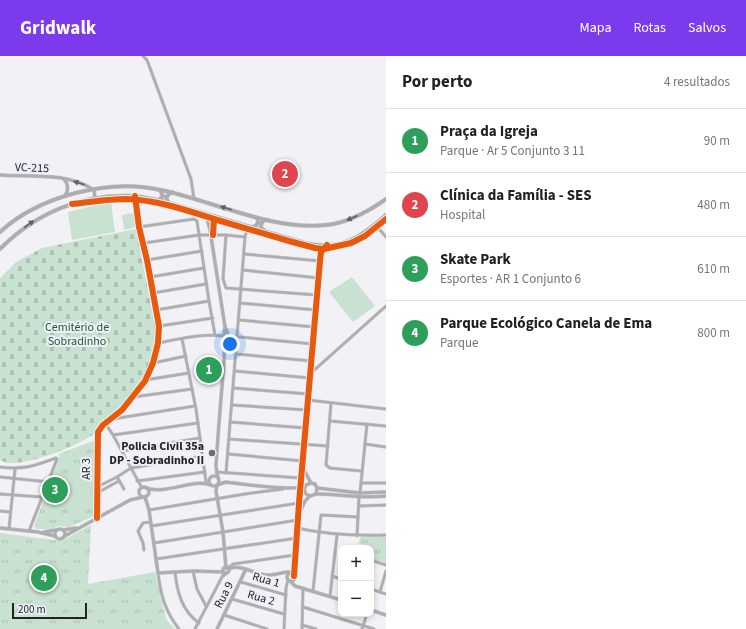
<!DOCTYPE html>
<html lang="pt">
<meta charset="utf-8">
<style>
body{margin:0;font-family:"Source Sans 3",sans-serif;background:#f6f6f6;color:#222}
.controls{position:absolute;right:12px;bottom:12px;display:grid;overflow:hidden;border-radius:8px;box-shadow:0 2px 6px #0003}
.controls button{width:36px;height:36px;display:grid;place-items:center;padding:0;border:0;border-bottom:1px solid #e0e0e0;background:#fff;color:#222;font:20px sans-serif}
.scale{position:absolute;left:12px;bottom:10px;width:75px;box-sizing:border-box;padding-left:4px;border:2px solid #232326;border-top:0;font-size:11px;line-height:14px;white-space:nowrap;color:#232326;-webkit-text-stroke:3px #eef0f9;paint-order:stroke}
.you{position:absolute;left:230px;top:288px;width:14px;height:14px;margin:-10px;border:3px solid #fff;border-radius:50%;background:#1a73e8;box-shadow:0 0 0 6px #1a73e833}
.badge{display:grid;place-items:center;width:26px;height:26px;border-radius:50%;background:#7c3aed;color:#fff;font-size:13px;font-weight:700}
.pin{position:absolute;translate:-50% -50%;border:2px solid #fff;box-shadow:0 1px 4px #0006}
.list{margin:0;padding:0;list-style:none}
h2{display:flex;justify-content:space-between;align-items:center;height:52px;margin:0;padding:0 16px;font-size:17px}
h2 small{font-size:13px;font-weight:400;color:#767676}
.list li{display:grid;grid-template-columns:26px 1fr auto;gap:12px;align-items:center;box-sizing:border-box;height:64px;padding:0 16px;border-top:1px solid #e0e0e0}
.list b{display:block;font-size:15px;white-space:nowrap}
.list p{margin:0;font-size:13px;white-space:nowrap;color:#767676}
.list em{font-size:13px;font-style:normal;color:#767676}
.map{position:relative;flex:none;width:386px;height:573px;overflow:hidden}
header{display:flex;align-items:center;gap:24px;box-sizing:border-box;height:56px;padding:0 20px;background:#7c3aed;color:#fff}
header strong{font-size:19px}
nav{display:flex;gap:22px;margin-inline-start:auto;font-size:14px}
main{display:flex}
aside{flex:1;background:#fff}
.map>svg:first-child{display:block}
.cemetery{fill:url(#cemetery-stones)}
.park{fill:url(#park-tufts)}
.pitch{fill:#c9e1d0}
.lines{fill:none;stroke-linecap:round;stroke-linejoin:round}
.minor-casing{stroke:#cdcdd0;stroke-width:3.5}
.tertiary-casing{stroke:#cdcdd0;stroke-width:4}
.secondary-casing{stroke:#cdcdd0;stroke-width:4.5}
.minor{stroke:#acaeaf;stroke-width:2.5}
.tertiary{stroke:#acaeaf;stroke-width:3}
.secondary{stroke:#acadaf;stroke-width:3.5}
.cycleway-casing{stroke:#eef0f9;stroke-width:8}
.cycleway{stroke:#e8590c;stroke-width:6}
.oneway{fill:#616264}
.oneway2{fill:#616164}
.poi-dot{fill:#6b6b6f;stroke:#eef0f9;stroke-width:1.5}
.labels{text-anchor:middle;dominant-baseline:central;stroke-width:4;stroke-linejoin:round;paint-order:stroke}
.street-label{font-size:12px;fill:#232326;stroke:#eef0f9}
.park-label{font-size:12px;fill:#1c5a31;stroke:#eef0f9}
.poi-label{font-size:12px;font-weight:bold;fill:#232326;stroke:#eef0f9;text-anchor:end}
</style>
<header>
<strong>Gridwalk</strong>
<nav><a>Mapa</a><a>Rotas</a><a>Salvos</a></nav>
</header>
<main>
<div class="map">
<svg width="386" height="573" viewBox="0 0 386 573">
<defs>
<pattern id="cemetery-stones" width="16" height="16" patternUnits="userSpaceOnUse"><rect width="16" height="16" fill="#c9e1d0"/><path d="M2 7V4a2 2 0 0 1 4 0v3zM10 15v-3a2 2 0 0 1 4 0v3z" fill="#acc1b2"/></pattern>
<pattern id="park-tufts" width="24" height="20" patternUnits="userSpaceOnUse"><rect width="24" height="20" fill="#c9e1d0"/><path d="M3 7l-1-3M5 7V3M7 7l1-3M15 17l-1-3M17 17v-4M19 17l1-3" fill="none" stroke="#acc1b2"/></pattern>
</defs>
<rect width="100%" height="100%" fill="#f1f1f6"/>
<path class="cemetery" d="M136,173l19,97c1,19 -2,36 -11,53 -6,11 -14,21 -23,29 -3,4 -9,6 -12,9 -6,4 -9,12 -14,16 -16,13 -67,32 -86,30 -3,0 -6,-2 -9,-3v-182l16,-16 26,-14z"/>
<g class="park">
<path d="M95,384l-1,76 -25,11 -10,-1 -7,3h-16l-2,-3 25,-67v-5z"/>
<path d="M91,469l-3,59 67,-12 11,47 9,10h-175v-96l62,8z"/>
<path d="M386,480v27l-15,-4v-11h-5l1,-3 -8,-1 1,-7z"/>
</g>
<g class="pitch">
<path d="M111,146l4,30 -43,8 -4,-28z"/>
<path d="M134,157l2,14 -12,3 -2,-15z"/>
<path d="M352,221l23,29 -22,16 -24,-30z"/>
<path d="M74,423h18l-1,24 -18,1z"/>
</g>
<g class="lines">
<defs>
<g id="minor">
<path d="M143,0l4,4 44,119 3,20"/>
<path d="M375,168l11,13"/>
<path d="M139,171l55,-8 3,2 12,80 6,34"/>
<path d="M245,181l-19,-2 -3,44 3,9 91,7"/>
<path d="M144,187l55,-8h27"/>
<path d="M244,198l76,7"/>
<path d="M147,204l55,-9"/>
<path d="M243,214l76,8"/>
<path d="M150,221l54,-9"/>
<path d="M153,237l53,-9"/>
<path d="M240,247l76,7"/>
<path d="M156,254l53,-9"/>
<path d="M239,264l76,7"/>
<path d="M159,270l54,-8"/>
<path d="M229,280l84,8"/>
<path d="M182,283l14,70 10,73"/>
<path d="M158,287c21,-4 44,-10 65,-7"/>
<path d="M236,298l76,7"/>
<path d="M153,307l33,-7"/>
<path d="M235,315l75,7"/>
<path d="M311,317l75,-67"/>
<path d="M145,324l44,-7"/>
<path d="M233,332l76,6"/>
<path d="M133,341l59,-8"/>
<path d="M308,344l78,9"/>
<path d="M331,347l-5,62 4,3 31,3"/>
<path d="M232,349l75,5"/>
<path d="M112,363l83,-13"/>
<path d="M330,365l56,5"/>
<path d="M230,366l76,6"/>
<path d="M105,367l8,12 29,53"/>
<path d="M113,379l85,-12"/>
<path d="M229,383l99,7"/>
<path d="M365,388l21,3"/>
<path d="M122,395l78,-13"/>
<path d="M228,398l75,7"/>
<path d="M0,411c24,3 34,-1 56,-9l1,1 -28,72"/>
<path d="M131,412l72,-12"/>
<path d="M216,416l85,6"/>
<path d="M226,417l19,-236 3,-11"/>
<path d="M0,421l49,5"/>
<path d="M117,421l7,12"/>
<path d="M137,425l68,-9"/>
<path d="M361,427h25"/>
<path d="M97,431l20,-10 14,-9"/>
<path d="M97,437l22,-12"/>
<path d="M360,437l7,-69"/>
<path d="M0,438l42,3"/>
<path d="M359,450l27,-1"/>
<path d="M149,454l96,-16 38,-5"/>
<path d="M0,455l10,1"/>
<path d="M151,470l148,-23"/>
<path d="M297,472c31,7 58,8 89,7"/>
<path d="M9,473l6,-60"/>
<path d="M357,480l2,-39"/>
<path d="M154,487l144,-23"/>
<path d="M144,494l-1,-7 -5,-12 5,-8 7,-1"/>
<path d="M156,503l141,-21"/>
<path d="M371,504l15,5"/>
<path d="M228,512l5,-4 62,-9"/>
<path d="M193,515l4,18 9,17"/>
<path d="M175,516c2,20 7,39 24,51"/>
<path d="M158,517c3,23 7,38 21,56"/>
<path d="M332,520l9,3"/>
<path d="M222,521l5,-4"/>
<path d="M241,526l45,13"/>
<path d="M371,533l15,5"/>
<path d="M313,535l8,-76 37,2"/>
<path d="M380,536l6,-21"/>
<path d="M330,540l7,-61"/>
<path d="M232,543l52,15"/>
<path d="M303,551l71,22"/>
<path d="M224,559l43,14"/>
<path d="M302,569l14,4"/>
<path d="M195,573l29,-56"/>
<path d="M284,573l2,-41 2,-8"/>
<path d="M302,573l1,-41"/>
<path d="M362,573l5,-15"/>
</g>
<g id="tertiary">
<path d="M0,119c31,2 67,-3 94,15l1,8"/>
<path d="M64,123c5,6 5,11 1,17"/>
<path d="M206,158l4,16 15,97c-2,12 0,24 -1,36 -3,35 -6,69 -8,103l2,12"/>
<path d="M210,172l3,-7 3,-4"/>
<path d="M225,271l4,9 -4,10"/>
<path d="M303,412l8,15 4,1 2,4 -1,6 -6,2 -4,-2 -2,-5 2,-4 5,-2"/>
<circle cx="214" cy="425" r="5"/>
<path d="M217,429l9,-3c16,2 66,10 79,4"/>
<path d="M217,429l-1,6 7,41 3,36"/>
<circle cx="144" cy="436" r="5"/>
<path d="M146,432c20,7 48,-10 65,-3"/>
<path d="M317,432l43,5 26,-1"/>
<path d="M316,438c23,0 47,5 70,2"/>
<path d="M145,441l4,13 9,63 35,-2 30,1"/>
<path d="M299,458l6,-13 5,-5"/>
<path d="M97,462l1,-86 5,-7 19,-15 23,-29 8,-18 5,-20 1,-17 -12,-66 -8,-33 -4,-31"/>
<path d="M0,472l38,4 17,4"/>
<circle cx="60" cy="478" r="5"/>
<path d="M63,474l13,-2"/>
<path d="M44,476l12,-2"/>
<path d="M63,481l67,-37 13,-3"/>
<circle cx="226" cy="514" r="3"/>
<path d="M229,513c12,-6 26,6 38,6 8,0 16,-3 23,-3"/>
<circle cx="291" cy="521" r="4"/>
<path d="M294,520l5,-73 21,-242 1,-9 5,-7"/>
<path d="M291,526l4,4 46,14"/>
<path d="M371,554l15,5"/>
<path d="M217,573l29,-60"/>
</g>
<g id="secondary">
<path d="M159,144l4,-4 -3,-6"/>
<path d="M168,146l-2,-5 6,-5"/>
<path d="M252,171l4,-1 2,-4v-3l-3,-2"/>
<path d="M264,174l-3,-2v-4l3,-4h4"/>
<path d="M0,176c39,-36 109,-54 161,-42 52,11 112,41 165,35 22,-2 43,-14 60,-26"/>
<path d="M0,193c36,-36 82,-56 135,-53 8,1 16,3 24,4l146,43c36,8 55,-5 81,-28"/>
</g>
</defs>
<use href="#minor" class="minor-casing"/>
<use href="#tertiary" class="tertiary-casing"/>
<use href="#secondary" class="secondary-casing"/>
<use href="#minor" class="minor"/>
<use href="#tertiary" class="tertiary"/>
<use href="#secondary" class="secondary"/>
<defs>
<g id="cycleway">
<path d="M72,148c18,-2 37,-5 55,-5 30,1 59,11 87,20"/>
<path d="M213,179l1,-16 75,22 26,7 9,1 27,-6 14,-7 21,-17"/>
<path d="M97,462l1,-86 5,-7 19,-15 23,-29 8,-18 5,-20 1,-17 -12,-66 -8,-33 -4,-31"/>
<path d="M294,520l5,-73 21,-242 1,-9 6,-7"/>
</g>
</defs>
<use href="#cycleway" class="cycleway-casing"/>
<use href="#cycleway" class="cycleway"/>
</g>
<defs><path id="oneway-solid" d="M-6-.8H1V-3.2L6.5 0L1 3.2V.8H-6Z"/></defs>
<use class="oneway" href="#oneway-solid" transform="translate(79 127) rotate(-163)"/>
<g class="oneway2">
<use href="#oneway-solid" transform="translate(226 152) rotate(-164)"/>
<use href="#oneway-solid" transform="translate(352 162) rotate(156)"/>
<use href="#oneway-solid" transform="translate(29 168) rotate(-36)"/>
</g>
<circle class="poi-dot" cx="212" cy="397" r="4"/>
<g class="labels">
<g class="street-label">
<text transform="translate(32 112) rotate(2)">VC-215</text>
<text transform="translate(86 413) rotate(-90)">AR 3</text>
<text transform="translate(266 524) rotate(16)">Rua 1</text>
<text transform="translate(224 539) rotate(-63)">Rua 9</text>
<text transform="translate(261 542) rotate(16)">Rua 2</text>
</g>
<g class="park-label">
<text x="77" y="271">Cemitério de<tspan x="77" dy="14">Sobradinho</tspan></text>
</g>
<g class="poi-label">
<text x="204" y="390">Policia Civil 35a<tspan x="204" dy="14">DP - Sobradinho II</tspan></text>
</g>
</g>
</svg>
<div class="controls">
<button>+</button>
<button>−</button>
</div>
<div class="scale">200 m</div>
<div class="you"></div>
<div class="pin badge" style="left:209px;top:314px;background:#2e9e5b">1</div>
<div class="pin badge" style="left:285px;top:118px;background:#e0444e">2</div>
<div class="pin badge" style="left:55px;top:434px;background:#2e9e5b">3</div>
<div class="pin badge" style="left:44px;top:522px;background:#2e9e5b">4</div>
</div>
<aside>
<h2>Por perto<small>4 resultados</small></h2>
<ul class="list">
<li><span class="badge" style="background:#2e9e5b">1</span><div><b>Praça da Igreja</b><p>Parque · Ar 5 Conjunto 3 11</p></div><em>90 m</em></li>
<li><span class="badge" style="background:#e0444e">2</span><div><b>Clínica da Família - SES</b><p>Hospital</p></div><em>480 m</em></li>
<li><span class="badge" style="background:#2e9e5b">3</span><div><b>Skate Park</b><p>Esportes · AR 1 Conjunto 6</p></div><em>610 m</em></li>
<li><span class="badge" style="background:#2e9e5b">4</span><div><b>Parque Ecológico Canela de Ema</b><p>Parque</p></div><em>800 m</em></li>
</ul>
</aside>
</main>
